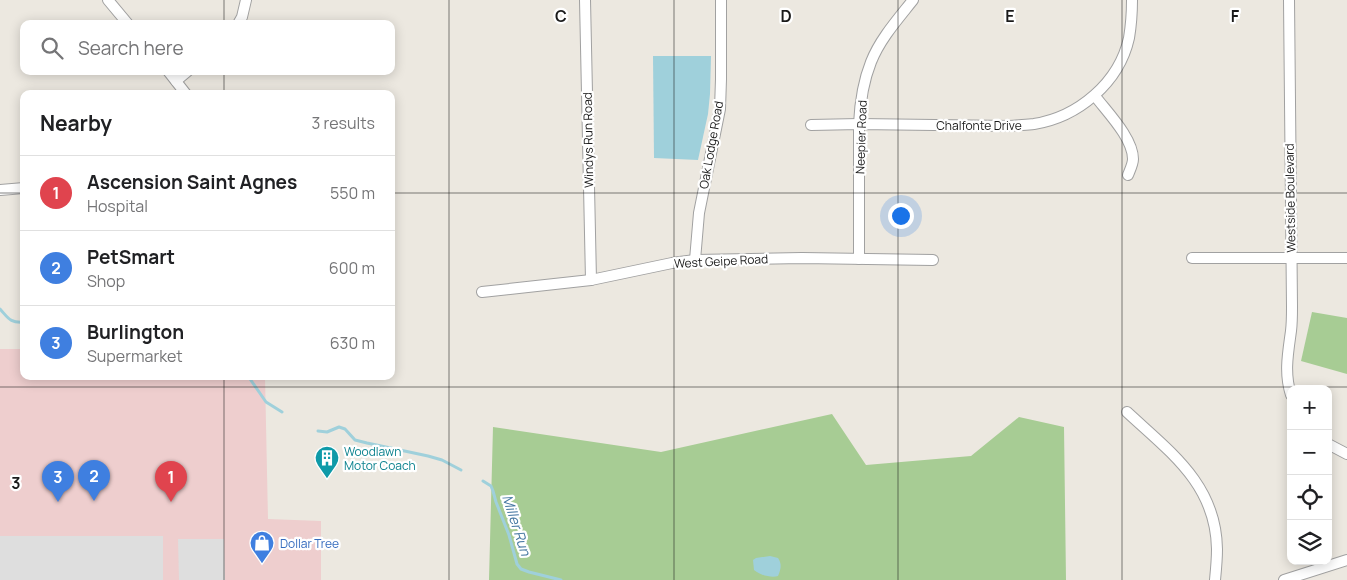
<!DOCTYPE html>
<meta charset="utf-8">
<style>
body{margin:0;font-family:Manrope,sans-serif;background:#f2f2f2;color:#202124}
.controls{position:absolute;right:15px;bottom:15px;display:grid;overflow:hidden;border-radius:10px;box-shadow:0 2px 12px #0003}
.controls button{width:45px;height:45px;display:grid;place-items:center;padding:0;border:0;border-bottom:1px solid #e0e0e0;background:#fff;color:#202124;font:25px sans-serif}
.you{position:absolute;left:900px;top:215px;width:18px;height:18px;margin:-12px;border:4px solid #fff;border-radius:50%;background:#1a73e8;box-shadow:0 0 0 8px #1a73e833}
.badge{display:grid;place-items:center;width:32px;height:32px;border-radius:50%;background:#0b8043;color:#fff;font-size:16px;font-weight:700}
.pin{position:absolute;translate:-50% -41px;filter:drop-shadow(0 1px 2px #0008)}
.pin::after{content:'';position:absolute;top:26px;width:18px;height:15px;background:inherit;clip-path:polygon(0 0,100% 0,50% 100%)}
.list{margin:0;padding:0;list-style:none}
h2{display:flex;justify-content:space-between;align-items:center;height:65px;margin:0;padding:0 20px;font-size:21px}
h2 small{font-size:16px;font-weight:400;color:#757577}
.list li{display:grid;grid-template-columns:32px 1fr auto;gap:15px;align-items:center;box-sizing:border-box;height:75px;padding:0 20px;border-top:1px solid #e0e0e0}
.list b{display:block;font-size:19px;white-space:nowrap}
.list p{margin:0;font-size:16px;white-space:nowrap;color:#757577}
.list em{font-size:16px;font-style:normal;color:#757577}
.icon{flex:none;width:28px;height:28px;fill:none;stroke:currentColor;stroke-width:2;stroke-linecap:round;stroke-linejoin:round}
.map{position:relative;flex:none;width:1347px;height:580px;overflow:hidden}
.search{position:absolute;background:#fff;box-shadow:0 2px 12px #0003;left:20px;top:20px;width:375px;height:55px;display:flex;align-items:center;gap:12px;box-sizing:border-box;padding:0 18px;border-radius:10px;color:#757577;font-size:19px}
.panel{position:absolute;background:#fff;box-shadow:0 2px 12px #0003;left:20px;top:90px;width:375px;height:290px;border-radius:10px}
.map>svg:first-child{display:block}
.commercial{fill:#eecece}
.forest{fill:#a7cc94}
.parking{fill:#dedede}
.water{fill:#9fd0db}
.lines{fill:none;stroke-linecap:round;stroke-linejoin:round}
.stream{stroke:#9fd0db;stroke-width:3}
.street-casing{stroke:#a1a1a1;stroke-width:12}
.street{stroke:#fff;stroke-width:10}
.grid{fill:none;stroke:#1a1a1a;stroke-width:1;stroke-opacity:0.55}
.labels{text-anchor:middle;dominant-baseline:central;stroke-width:4.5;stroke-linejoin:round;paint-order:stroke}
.street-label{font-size:12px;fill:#1a1a1a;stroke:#fff}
.culture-label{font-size:12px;fill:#0d838f;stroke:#fff;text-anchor:start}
.shop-label{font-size:12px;fill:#366cbe;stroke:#fff;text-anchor:start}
.water-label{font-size:14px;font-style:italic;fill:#4577a1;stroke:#fff}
.grid-label{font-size:16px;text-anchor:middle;font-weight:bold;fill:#1a1a1a;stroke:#fff;stroke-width:4.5;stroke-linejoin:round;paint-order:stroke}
</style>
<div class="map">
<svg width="1347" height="580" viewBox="0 0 1347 580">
<rect width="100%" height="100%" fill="#ece8e0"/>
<path class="commercial" d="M0,349h24v27h241l3,143 53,2v59h-321z"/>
<g class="forest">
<path d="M1312,312l35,6v56l-46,-13z"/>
<path d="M832,414l34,51 105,-9 48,-39 45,10 2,153h-577l4,-153 168,25z"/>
</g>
<g class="parking">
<rect x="0" y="536" width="163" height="44"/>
<path d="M178,539h46l1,41h-46z"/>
</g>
<g class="water">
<path d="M653,56h58l-1,38 -2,20 -10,46 -44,-2z"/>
<path d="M770,556l8,2c4,6 3,11 0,18 -7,2 -18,-1 -24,-6l-1,-10 3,-2z"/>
</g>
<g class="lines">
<g class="stream">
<path d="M0,309c9,10 10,14 24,13"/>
<path d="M248,376l18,26 16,10"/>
<path d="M318,431l9,1 12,-5 6,2 10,11 12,3 61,13 14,4 19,10"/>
<path d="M483,481l8,5 2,5 3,11 13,33 8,29 4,5 8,3 32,8"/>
</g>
<defs>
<g id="street">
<path d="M108,0l20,24"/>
<path d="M585,0l6,280"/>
<path d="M1289,0l3,307c0,8 0,16 -1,24 -3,22 -7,42 0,64"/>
<path d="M238,24l4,-7 4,-17"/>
<path d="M168,71l18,23"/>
<path d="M176,81l12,-10"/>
<path d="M1095,96c12,16 38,42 38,63 0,5 -3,11 -5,16"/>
<path d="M811,125l48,-1 151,2c8,-1 16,-1 24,-2 44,-7 85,-41 95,-86 2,-12 3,-25 3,-38"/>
<path d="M0,190l24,-2"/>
<path d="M1192,258h155"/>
<path d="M859,259v-135c1,-21 4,-42 12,-62 9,-23 27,-43 42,-62"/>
<path d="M695,260l4,-47 21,-104 1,-30v-79"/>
<path d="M482,292l109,-12 81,-17 23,-3 107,-2 131,2"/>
<path d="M1127,412c43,40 89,72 90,137 0,10 -1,21 -2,31"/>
<path d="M1328,444l19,10"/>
<path d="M1284,580l63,-20"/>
</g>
</defs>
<use href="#street" class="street-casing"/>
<use href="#street" class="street"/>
</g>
<path class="grid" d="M224,0v24M449,0v580M674,0v580M898,0v580M1122,0v580M224,71v23M0,193h24M391,193h956M224,376v204M0,387h1347"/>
<defs>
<symbol id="building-pin" viewBox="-11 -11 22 30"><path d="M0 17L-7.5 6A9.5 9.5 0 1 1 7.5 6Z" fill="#0f9aa8" stroke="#fff"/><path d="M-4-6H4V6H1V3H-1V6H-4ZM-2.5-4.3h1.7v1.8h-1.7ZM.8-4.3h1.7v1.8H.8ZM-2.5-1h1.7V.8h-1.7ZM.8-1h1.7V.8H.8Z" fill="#fff"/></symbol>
<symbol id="shop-pin" viewBox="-11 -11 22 30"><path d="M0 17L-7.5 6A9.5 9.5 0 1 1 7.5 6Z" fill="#3f7fe0" stroke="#fff"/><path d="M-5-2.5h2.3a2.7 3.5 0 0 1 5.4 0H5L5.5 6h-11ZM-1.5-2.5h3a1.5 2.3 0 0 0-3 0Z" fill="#fff"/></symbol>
</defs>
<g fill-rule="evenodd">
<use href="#building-pin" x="313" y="444" width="28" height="38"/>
<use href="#shop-pin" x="248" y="529" width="28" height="38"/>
</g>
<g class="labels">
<g class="street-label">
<text x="979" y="125">Chalfonte Drive</text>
<text transform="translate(861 137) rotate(-88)">Neepier Road</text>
<text transform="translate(588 140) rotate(-91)">Windys Run Road</text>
<text transform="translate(711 145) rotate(-80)">Oak Lodge Road</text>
<text transform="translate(1290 198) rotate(-91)">Westside Boulevard</text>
<text transform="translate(721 261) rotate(-3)">West Geipe Road</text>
</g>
<g class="culture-label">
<text x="344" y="451">Woodlawn<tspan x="344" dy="14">Motor Coach</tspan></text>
</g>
<g class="shop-label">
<text x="280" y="543">Dollar Tree</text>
</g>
<g class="water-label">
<text transform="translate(517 525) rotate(72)">Miller Run</text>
</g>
</g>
<g class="grid-label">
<text x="561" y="22">C</text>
<text x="786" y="22">D</text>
<text x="1010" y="22">E</text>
<text x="1235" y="22">F</text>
<text x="16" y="489">3</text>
</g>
</svg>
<div class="controls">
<button>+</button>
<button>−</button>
<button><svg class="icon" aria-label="locate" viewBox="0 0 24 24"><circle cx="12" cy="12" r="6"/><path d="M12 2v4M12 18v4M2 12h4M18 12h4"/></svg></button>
<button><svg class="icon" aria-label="layers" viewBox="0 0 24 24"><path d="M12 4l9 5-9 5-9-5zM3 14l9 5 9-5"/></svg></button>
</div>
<div class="you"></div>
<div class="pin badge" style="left:171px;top:502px;background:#e0444e">1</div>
<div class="pin badge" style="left:94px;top:501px;background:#3f7fe0">2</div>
<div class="pin badge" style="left:58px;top:502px;background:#3f7fe0">3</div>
<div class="search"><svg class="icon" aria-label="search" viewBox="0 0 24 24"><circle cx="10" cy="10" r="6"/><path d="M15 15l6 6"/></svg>Search here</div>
<section class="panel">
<h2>Nearby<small>3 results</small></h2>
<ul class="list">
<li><span class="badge" style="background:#e0444e">1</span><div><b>Ascension Saint Agnes</b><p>Hospital</p></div><em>550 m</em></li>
<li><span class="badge" style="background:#3f7fe0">2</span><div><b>PetSmart</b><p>Shop</p></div><em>600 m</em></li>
<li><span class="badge" style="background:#3f7fe0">3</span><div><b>Burlington</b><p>Supermarket</p></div><em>630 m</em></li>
</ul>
</section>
</div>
